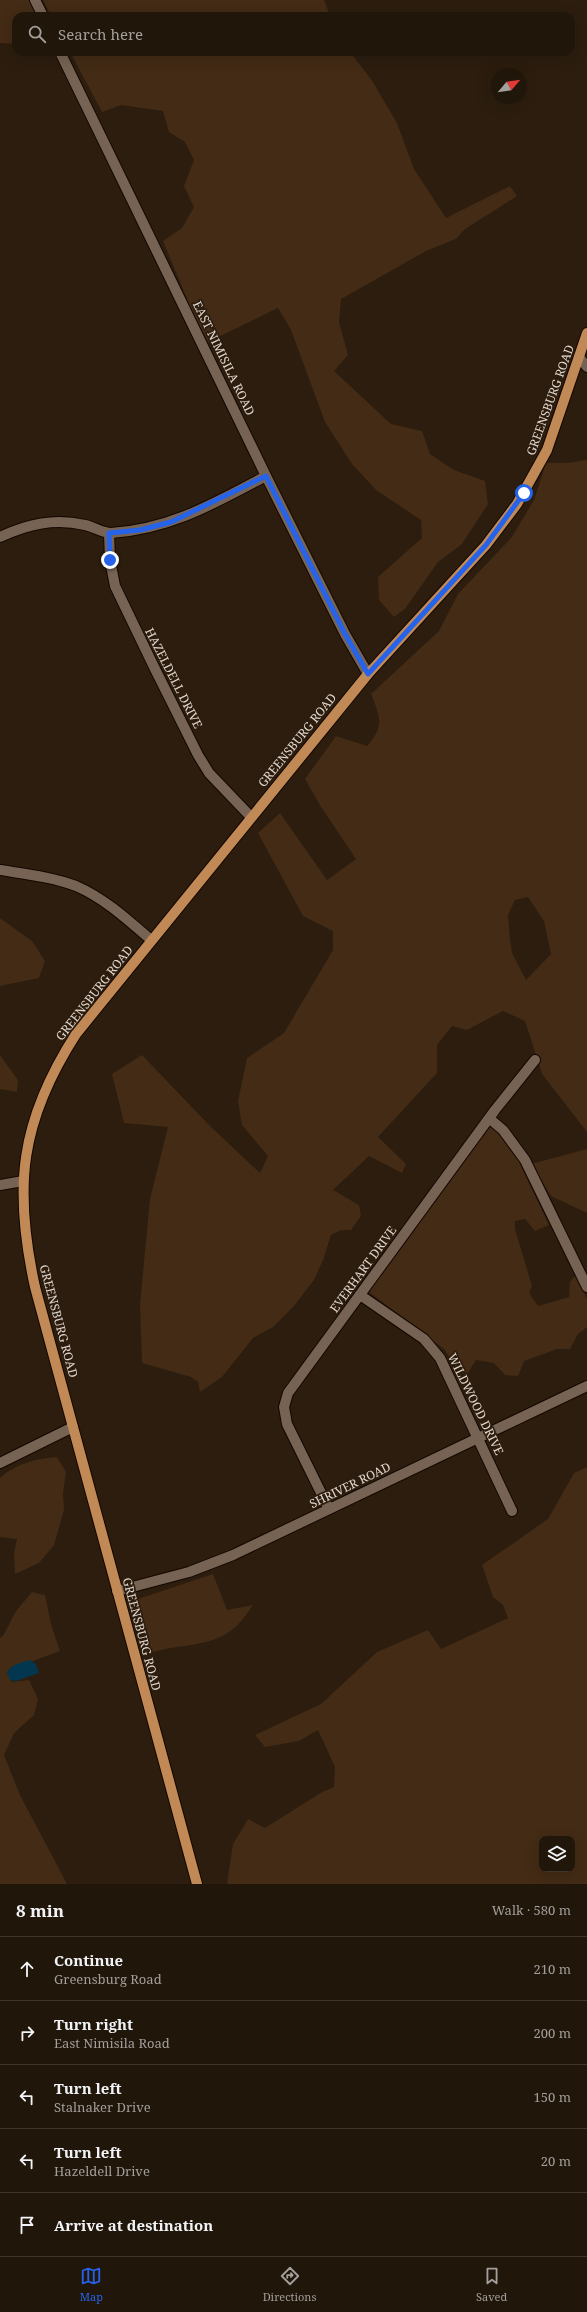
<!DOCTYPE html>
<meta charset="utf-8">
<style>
body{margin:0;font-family:"Noto Serif",serif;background:#291f13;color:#f1f3f6}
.controls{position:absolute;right:12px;bottom:12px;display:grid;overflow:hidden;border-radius:8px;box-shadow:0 4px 16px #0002}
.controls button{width:36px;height:36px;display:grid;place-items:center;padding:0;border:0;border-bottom:1px solid #3e352b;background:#21160a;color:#f1f3f6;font:20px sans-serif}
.compass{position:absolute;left:491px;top:68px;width:36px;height:36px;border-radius:50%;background:#21160a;box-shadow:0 4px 16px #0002;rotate:61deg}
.stop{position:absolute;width:12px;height:12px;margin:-9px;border:3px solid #2563eb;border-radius:50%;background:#fff}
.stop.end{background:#2563eb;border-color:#fff;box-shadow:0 1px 4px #0008}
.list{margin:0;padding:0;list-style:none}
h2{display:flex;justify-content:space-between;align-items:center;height:52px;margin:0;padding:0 16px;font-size:17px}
h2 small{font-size:13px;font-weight:400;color:#a29f9c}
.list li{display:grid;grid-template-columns:26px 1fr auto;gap:12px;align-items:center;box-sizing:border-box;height:64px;padding:0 16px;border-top:1px solid #3e352b}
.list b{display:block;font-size:15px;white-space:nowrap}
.list p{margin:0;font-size:13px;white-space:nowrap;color:#a29f9c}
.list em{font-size:13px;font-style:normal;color:#a29f9c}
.icon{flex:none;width:22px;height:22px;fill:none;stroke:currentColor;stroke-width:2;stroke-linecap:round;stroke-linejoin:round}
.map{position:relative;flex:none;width:587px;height:1884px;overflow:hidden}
.search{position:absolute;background:#21160a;box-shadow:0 4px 16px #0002;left:12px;right:12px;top:12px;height:44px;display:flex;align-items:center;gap:10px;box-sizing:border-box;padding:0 14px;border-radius:12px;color:#a29f9c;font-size:15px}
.sheet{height:372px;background:#21160a}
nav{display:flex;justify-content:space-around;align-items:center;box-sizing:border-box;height:56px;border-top:1px solid #3e352b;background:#21160a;font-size:11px;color:#a29f9c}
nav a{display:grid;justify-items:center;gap:2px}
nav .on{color:#2563eb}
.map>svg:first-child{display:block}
.green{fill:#432b15;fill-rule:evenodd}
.water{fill:#03374f}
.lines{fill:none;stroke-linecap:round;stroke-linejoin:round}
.minor-casing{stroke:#140700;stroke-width:12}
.major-casing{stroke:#140700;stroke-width:12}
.minor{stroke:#766353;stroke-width:10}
.major{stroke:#c18955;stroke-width:10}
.route{stroke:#2563eb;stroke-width:5}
.labels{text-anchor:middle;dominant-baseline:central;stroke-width:3.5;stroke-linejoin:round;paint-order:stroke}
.street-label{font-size:12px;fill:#e2d7ce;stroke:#2c1d0e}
</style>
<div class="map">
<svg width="587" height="1884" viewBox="0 0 587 1884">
<rect width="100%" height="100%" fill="#2c1d0e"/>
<g class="green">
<path d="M0,0h30l7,16h-21v28l-16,-1z"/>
<path d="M43,0h281l6,16h-279z"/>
<path d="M70,52h280l21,27 26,44 17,46 32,49 64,-32 7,10 -52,33 -9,10 -30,12 -85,48 -2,23 9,33 -14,16 57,53 31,7 8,23 24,16 31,11 3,23 -26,40 -24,18 -33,47 -11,8 -15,-17 -1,-23 44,-39 -1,-18 -45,-30 -24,-26 -27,-42 -34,-92 -13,-22 -70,34 -18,-36 -27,-65 19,-13 12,-21 -10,-21 10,-26 -9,-18 -16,-10 -6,-21 -42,-6 -19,7z"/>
<path d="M587,460v672l-45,-58 -17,-53 -22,-10 -36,19 -15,-4 -15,19v28l-59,64 28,27 -4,9 -33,-17 -36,34 26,15 2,11 -10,14h-10l-10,5 -8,25 -9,20 -20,26 -21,21 -20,11 -31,39 -22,15 -2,-10 -7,-5 -49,-14 -2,-59 10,-105 18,-72 -44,-4 -12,-49 30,-19 68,71 50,47 8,-17 -26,-31 -4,-24 9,-43 37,-25 49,-83v-19l-30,-15 -45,-83 22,-20 47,67 29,-21 -35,-52 -16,-28 31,-43 31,10c18,-20 13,-29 4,-52l68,-63 19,-37 53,-56 23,-38 12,-37h21zM528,897l16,24 7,33 -25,26 -14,-27 -2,-14 -2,-24 7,-15z"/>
<path d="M0,918l32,23 13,20 -6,17 -39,8z"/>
<path d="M0,1055l18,25 -1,12 -17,-3z"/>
<path d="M490,1127l14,10 14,23 31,65 -14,6 -10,-12 -10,2v8l17,57 -3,7 9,13 31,-9 1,-15 6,-7 11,24v28l-9,7 -8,15h-13l-33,12 -6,15 -13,-1 -11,-12 -18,-3 -9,14 -7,-1 -16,-24 -75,-57z"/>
<path d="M587,1149v64l-36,-17 -20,-32z"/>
<path d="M57,1457l9,15 -3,21 1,17 -10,35 -15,18 -24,11 -1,-21 3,-14 -17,-2v-59c17,-15 35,-19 57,-21z"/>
<path d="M587,1467v417h-360l6,-40 15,-25 17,9 57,-36 12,-5 1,-20 -17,-37 -19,11 -34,6 -10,-12 66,-31 56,-52 51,-22 13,19 67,-31 -5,-13 -10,-8 -11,-32 66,-46 26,-46zM542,1839h30v30h-30z"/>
<path d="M213,1574l14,36 26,-5c-9,13 -18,26 -33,32 -20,10 -49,8 -72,17l-13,-54z"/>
<path d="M32,1592l13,3 6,29 9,27 -51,19 -2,3 5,9 17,-2 9,19 -4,16 -20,18 -10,22 16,40 47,89h-67v-246l3,-2 13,-25z"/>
</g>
<path class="water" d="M30,1660l6,4 3,9 -23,8 -6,-1 -3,-7c3,-9 15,-10 23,-13z"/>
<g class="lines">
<defs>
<g id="minor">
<path d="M35,0l8,16"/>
<path d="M60,52l206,424 79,158 23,40"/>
<path d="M579,357l8,10"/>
<path d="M109,533l1,27 5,26 39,81 44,88 11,18 42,44"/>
<path d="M0,537c28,-13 54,-19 85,-12 9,2 18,8 26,8 60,-4 104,-30 155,-57"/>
<path d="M0,870c25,4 52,7 76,16 28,12 52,34 75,54"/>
<path d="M490,1119l13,11 22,30 62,127"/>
<path d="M0,1185l23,-4"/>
<path d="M360,1295l64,44 16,19 72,153"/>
<path d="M0,1463l73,-36"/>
<path d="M329,1509l-42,-85 -3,-17 4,-14 207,-283 40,-50"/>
<path d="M117,1591l72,-19 44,-17 354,-169"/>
</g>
<path id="major" d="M197,1884l-162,-597c-22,-100 -15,-166 41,-253l292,-360 118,-129 31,-41 30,-54 40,-117"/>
</defs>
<use href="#minor" class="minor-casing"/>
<use href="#major" class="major-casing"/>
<use href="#minor" class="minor"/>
<use href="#major" class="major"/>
</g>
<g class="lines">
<path class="route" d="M110,560l-1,-27 31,-3 31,-8 95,-46 79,158 23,40 118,-129 38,-52"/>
</g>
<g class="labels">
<g class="street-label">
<text transform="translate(224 358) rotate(64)">EAST NIMISILA ROAD</text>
<text transform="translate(550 400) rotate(-70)">GREENSBURG ROAD</text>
<text transform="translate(174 678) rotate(63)">HAZELDELL DRIVE</text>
<text transform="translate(297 740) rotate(-51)">GREENSBURG ROAD</text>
<text transform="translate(94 993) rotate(-52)">GREENSBURG ROAD</text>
<text transform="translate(363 1269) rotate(-54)">EVERHART DRIVE</text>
<text transform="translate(59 1321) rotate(75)">GREENSBURG ROAD</text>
<text transform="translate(476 1404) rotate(64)">WILDWOOD DRIVE</text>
<text transform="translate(350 1485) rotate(-26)">SHRIVER ROAD</text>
<text transform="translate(142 1634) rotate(75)">GREENSBURG ROAD</text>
</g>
</g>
</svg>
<div class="controls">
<button><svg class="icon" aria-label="layers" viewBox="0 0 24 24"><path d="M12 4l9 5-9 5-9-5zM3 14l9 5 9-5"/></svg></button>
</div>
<svg class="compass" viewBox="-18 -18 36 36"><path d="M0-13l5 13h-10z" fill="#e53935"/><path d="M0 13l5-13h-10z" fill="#a29f9c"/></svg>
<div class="stop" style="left:524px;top:493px"></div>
<div class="stop end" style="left:110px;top:560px"></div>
<div class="search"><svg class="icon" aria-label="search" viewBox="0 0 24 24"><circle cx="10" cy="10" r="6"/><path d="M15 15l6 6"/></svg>Search here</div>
</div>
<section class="sheet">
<h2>8 min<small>Walk · 580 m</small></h2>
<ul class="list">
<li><svg class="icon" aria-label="ahead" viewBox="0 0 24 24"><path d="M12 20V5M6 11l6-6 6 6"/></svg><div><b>Continue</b><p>Greensburg Road</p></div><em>210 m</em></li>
<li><svg class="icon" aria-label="right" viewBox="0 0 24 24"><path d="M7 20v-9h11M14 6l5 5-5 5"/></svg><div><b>Turn right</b><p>East Nimisila Road</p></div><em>200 m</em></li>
<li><svg class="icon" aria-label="left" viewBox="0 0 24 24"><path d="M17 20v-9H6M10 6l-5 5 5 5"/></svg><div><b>Turn left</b><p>Stalnaker Drive</p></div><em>150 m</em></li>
<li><svg class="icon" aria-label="left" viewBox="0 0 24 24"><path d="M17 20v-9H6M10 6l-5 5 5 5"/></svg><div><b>Turn left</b><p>Hazeldell Drive</p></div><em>20 m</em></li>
<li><svg class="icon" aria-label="arrive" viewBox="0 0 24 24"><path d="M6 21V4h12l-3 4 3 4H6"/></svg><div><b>Arrive at destination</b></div></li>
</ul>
</section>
<nav>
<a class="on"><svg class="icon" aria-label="map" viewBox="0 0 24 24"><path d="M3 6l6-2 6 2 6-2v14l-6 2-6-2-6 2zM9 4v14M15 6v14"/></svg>Map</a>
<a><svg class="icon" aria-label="directions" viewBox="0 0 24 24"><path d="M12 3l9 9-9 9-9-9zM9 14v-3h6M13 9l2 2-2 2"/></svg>Directions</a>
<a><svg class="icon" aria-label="saved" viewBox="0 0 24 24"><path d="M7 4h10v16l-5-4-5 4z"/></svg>Saved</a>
</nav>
